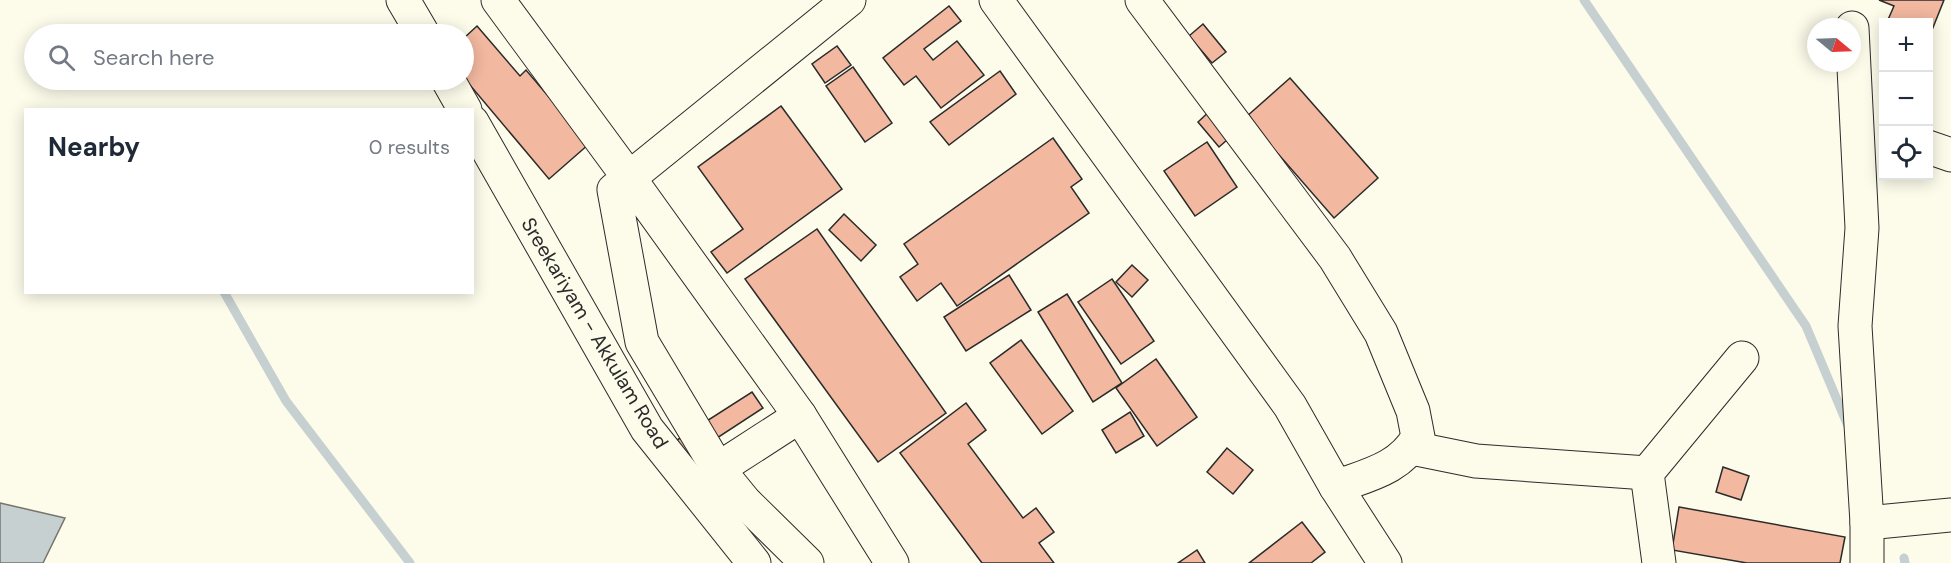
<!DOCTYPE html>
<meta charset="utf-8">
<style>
body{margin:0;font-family:"DM Sans",sans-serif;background:#f6f6f7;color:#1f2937}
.controls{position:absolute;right:18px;top:18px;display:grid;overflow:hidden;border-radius:0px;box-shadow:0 3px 15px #0003}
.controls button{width:54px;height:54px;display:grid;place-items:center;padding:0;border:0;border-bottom:2px solid #e0e1e3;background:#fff;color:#1f2937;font:30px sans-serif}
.compass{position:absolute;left:1807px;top:18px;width:54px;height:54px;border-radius:50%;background:#fff;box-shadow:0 3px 15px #0003;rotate:109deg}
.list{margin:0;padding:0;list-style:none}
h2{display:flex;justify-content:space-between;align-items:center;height:78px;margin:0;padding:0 24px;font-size:26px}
h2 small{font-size:20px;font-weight:400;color:#747a83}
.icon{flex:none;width:33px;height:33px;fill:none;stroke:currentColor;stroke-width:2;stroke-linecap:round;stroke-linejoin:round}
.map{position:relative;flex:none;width:1951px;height:563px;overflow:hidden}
.search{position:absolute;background:#fff;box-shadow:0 3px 15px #0003;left:24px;top:24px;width:450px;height:66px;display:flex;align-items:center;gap:15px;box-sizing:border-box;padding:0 21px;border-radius:33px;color:#747a83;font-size:22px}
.panel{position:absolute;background:#fff;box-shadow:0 3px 15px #0003;left:24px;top:108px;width:450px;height:186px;border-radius:0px}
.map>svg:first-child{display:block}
.water{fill:#c7d0d0;stroke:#74746e;stroke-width:1.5}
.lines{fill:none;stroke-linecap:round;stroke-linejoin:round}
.stream{stroke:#c7d0d0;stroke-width:9}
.building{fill:#f2b8a0;stroke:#2b2b2b;stroke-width:1.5}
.minor-casing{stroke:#2b2b2b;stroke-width:35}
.major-casing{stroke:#2b2b2b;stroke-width:35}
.minor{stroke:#fdfbea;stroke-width:33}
.major{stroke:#fdfbea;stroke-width:33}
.labels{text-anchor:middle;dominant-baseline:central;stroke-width:4.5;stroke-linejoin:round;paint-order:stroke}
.street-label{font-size:20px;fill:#2b2b2b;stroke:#fdfbea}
</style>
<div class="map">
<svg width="1951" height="563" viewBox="0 0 1951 563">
<rect width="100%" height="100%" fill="#fdfbea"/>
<path class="water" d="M0,503l65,15 -22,45h-43z"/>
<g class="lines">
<g class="stream">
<path d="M1584,0l222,326 42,100"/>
<path d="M224,292l62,109 124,162"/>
<path d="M1904,558l1,5"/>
</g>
</g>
<g class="building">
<path d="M1879,0h65l-16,40v-18h-41l7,-16z"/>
<path d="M949,6l12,15 -37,28 9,11 24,-19 27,34 -43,33 -25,-32 -12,9 -21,-27z"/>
<path d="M1203,24l23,28 -14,11 -23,-27z"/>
<path d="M477,26l43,50 6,-6 63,74 -40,35 -85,-101v-40z"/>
<path d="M837,46l14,19 -26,18 -13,-19z"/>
<path d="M853,67l39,56 -27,19 -39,-56z"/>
<path d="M1000,71l16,23 -67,51 -19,-23z"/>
<path d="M1290,78l88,100 -44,40 -88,-101z"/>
<path d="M781,106l61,83 -115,84 -16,-21 32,-23 -45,-62z"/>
<path d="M1213,108l22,25 -16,14 -21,-25z"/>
<path d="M1053,138l29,41 -11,8 18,26 -132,93 -16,-23 -24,18 -17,-24 18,-13 -14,-20z"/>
<path d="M1207,142l30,45 -42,29 -31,-45z"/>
<path d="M844,214l32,31 -15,16 -32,-31z"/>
<path d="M817,229l129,184 -68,49 -133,-183z"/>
<path d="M1132,265l16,15 -16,17 -16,-15z"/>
<path d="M1009,275l22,35 -65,41 -22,-34z"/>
<path d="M1112,279l42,62 -33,23 -43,-62z"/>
<path d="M1067,294l55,89 -29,19 -55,-90z"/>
<path d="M1021,340l52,71 -31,23 -52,-71z"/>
<path d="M1156,359l41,58 -40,29 -41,-58z"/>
<path d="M752,392l11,16 -75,49 -11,-17z"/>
<path d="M966,403l20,27 -18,14 55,74 13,-10 18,24 -15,11 15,20h-72l-82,-110z"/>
<path d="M1130,412l14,24 -28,17 -14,-23z"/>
<path d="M1227,448l26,22 -20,24 -26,-22z"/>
<path d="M1723,467l26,9 -8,24 -25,-8z"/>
<path d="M1679,507l166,30 -5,26h-93l-75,-13z"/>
<path d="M1302,522l23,30 -14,11h-62z"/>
<path d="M1197,550l8,13h-27z"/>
</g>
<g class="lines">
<defs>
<g id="minor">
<path d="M498,0l131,178 220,-178"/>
<path d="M996,0l294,406 46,81 49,76"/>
<path d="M1142,0l193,258 46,75 32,78 5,26c-18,32 -51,38 -82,50"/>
<path d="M1852,28l10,200 -7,98 12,197v40"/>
<path d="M1928,147l23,8"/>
<path d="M800,416l-171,-238 -15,12 28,152 76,127 27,33 62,61"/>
<path d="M1412,448l64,13 171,12"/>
<path d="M703,483l15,-14 82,-53 92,147"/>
<path d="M1867,523l84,-8"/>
<path d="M1659,563l-12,-90 95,-115"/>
</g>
<g id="major">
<path d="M403,0l20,34"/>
<path d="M448,80l17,30"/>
<path d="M472,122l175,307 107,134"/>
</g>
</defs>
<use href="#minor" class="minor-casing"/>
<use href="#major" class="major-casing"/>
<use href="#minor" class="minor"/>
<use href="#major" class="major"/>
</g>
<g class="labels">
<g class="street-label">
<text transform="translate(595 333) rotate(59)">Sreekariyam - Akkulam Road</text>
</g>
</g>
</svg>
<div class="controls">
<button>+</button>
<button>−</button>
<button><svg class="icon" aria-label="locate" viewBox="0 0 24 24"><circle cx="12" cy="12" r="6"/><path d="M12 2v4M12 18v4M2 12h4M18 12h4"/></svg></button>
</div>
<svg class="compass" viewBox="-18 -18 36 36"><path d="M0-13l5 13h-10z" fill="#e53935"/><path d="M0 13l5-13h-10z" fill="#747a83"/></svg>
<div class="search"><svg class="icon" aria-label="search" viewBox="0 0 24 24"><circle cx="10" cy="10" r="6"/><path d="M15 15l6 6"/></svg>Search here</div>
<section class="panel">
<h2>Nearby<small>0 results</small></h2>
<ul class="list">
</ul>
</section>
</div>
